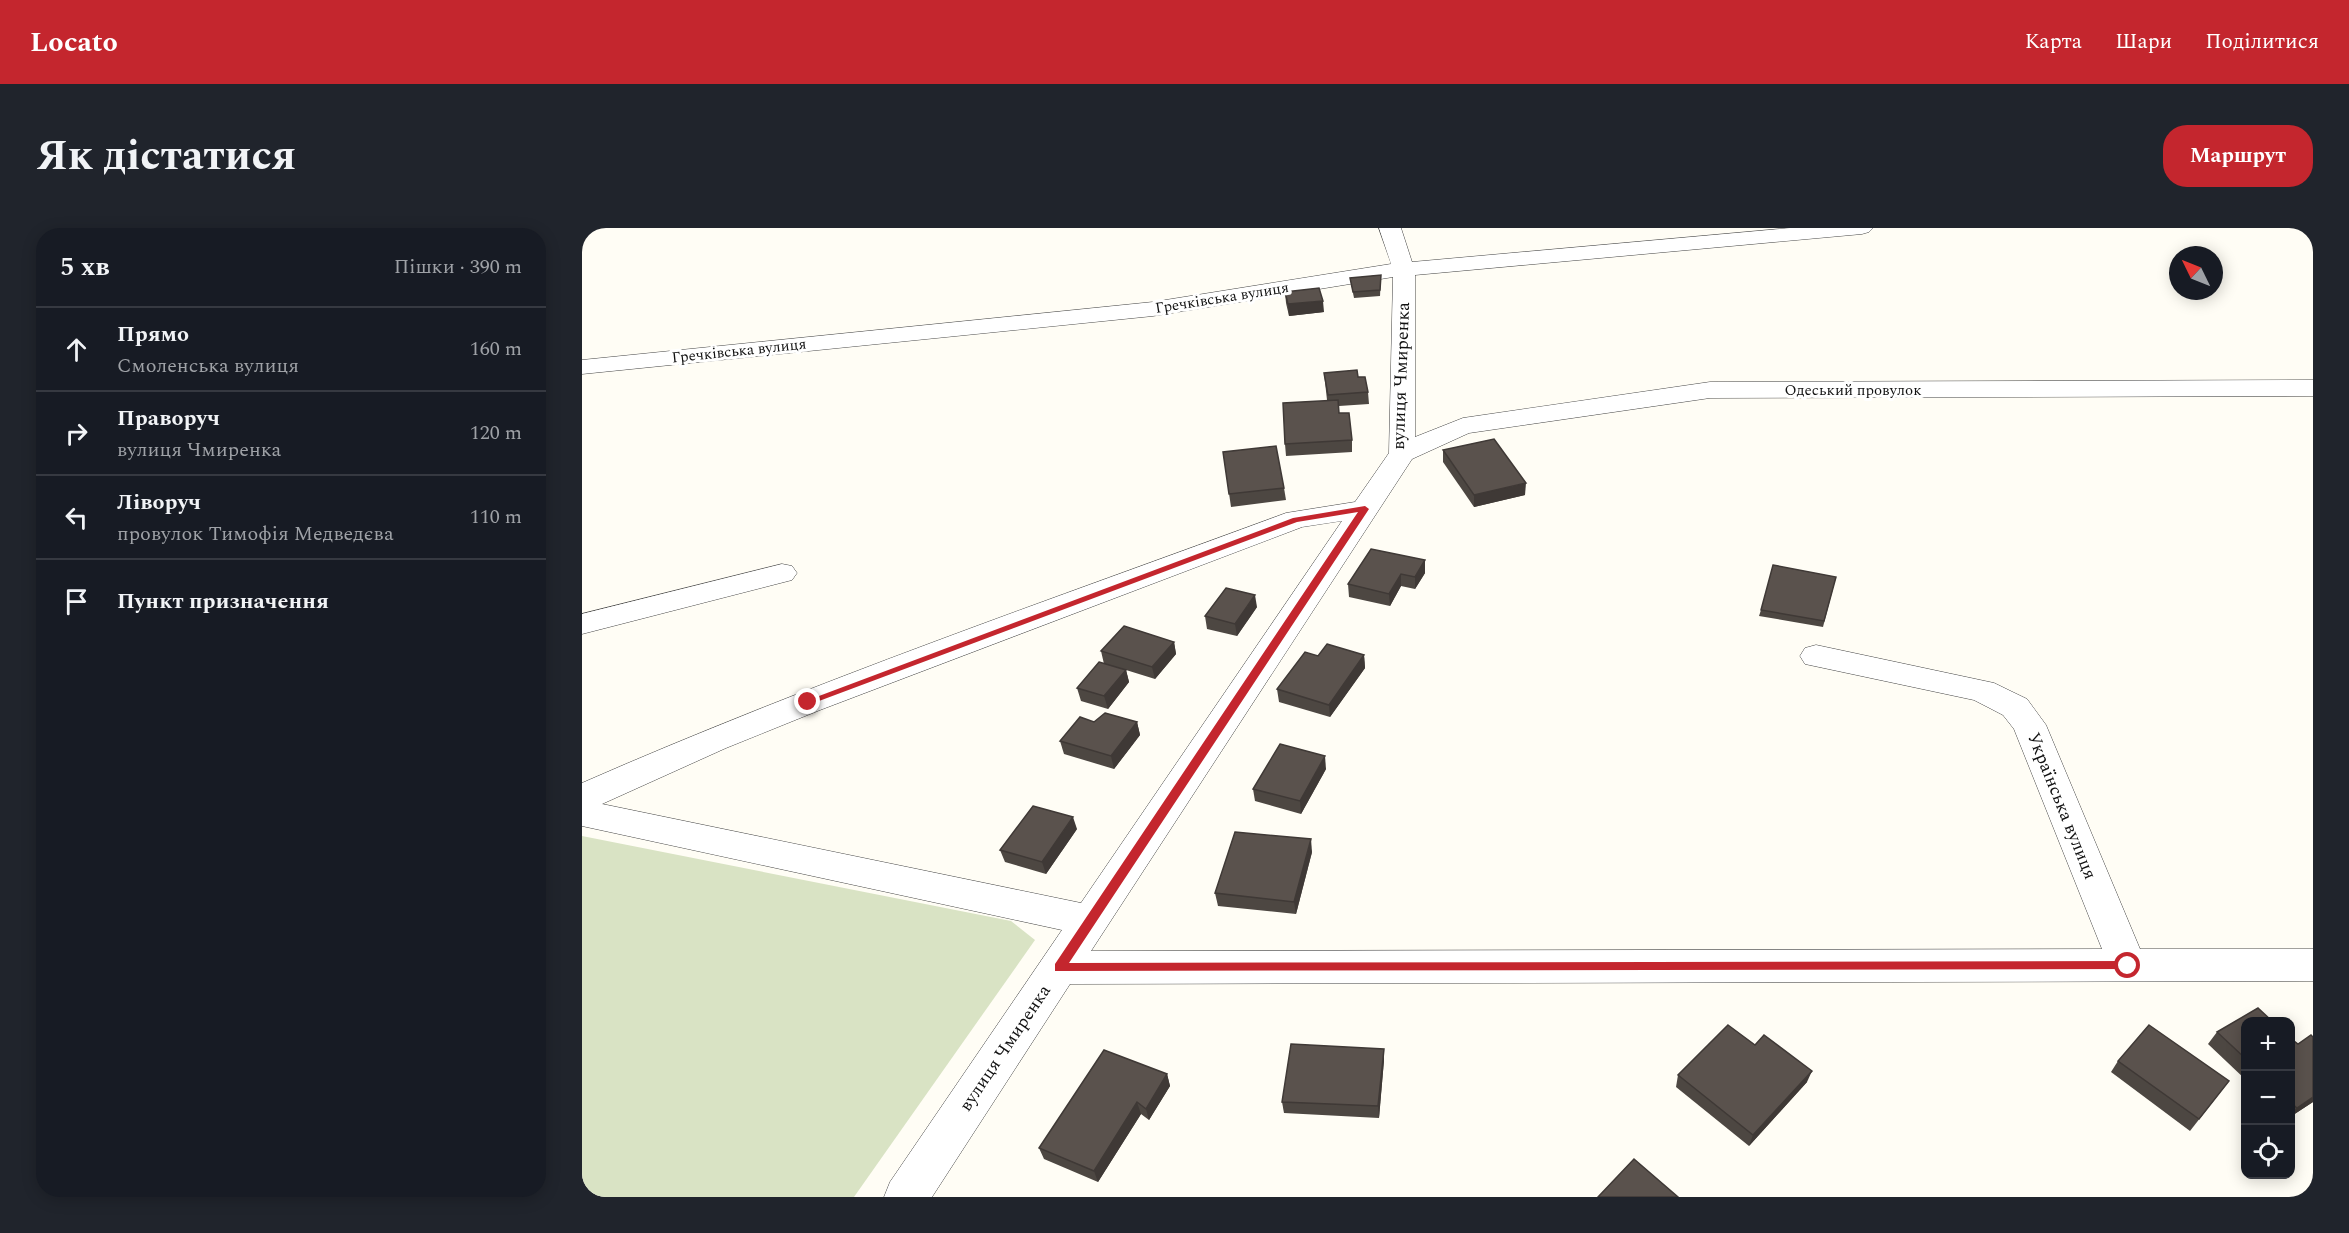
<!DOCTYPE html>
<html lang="uk">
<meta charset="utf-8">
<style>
body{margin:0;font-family:Spectral,serif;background:#20242c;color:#f1f3f6}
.controls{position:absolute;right:18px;bottom:18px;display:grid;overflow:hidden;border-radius:12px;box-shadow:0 3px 15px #0003}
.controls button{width:54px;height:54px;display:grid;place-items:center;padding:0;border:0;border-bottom:2px solid #363941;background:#171b24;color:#f1f3f6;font:30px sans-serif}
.compass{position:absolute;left:1587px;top:18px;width:54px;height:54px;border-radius:50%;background:#171b24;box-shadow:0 3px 15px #0003;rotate:313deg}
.stop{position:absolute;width:18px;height:18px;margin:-14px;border:4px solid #c4262e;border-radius:50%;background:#fff}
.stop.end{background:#c4262e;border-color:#fff;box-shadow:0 2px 6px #0008}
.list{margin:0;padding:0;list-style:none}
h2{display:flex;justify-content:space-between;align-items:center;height:78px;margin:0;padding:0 24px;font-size:26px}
h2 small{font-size:20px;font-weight:400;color:#9ea1a6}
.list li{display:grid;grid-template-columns:39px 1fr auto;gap:18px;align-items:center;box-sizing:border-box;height:84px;padding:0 24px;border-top:2px solid #363941}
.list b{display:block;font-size:22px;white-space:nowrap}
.list p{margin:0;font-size:20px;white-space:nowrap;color:#9ea1a6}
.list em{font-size:20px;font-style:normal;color:#9ea1a6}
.icon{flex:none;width:33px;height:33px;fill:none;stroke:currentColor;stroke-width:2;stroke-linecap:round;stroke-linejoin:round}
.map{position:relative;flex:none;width:1731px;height:969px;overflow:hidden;border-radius:24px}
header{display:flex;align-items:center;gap:36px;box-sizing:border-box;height:84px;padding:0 30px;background:#c4262e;color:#fff}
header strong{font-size:28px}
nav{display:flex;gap:33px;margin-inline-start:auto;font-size:21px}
.intro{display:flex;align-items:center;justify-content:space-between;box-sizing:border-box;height:144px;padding:0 36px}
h1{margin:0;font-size:42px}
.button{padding:15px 27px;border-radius:24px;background:#c4262e;color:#fff;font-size:21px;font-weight:700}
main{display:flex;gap:36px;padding:0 36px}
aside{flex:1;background:#171b24;border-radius:24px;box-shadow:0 3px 15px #0003}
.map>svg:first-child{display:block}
.cemetery{fill:#d9e3c4}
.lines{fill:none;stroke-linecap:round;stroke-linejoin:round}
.minor-casing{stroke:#444;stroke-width:1}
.minor{fill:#fff;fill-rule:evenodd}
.wall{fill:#4d4742}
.shaded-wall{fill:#3f3936}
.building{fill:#5a524d;stroke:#3f3936;stroke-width:1.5}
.route{fill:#c4262e}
.labels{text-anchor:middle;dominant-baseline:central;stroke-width:6;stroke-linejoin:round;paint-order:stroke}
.far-street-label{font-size:15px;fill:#111;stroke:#fff}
.street-label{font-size:18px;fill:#111;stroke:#fff}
</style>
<header>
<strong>Locato</strong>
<nav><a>Карта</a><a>Шари</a><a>Поділитися</a></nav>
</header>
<div class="intro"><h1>Як дістатися</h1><a class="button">Маршрут</a></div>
<main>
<aside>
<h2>5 хв<small>Пішки · 390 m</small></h2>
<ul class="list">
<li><svg class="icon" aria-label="ahead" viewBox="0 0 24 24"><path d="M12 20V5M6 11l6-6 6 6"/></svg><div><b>Прямо</b><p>Смоленська вулиця</p></div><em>160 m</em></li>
<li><svg class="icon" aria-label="right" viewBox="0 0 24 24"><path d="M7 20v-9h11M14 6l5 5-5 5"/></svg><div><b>Праворуч</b><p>вулиця Чмиренка</p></div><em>120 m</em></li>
<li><svg class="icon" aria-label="left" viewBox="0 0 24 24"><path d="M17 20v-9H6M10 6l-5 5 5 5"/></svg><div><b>Ліворуч</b><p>провулок Тимофія Медведєва</p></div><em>110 m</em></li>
<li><svg class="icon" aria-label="arrive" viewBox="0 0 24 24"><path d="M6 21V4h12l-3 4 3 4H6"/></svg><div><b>Пункт призначення</b></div></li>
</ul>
</aside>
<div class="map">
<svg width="1731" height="969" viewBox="0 0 1731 969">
<rect width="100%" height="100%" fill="#fffdf5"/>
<path class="cemetery" d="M0,608l429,85 24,19 -181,257h-272z"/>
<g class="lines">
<defs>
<g id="minor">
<path d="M797,0h22l11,34 378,-34h83l-4,4 -7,2 -447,41v162l48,-19 247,-36 603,-2v16l-603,2 -241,35 -57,26 -321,492 1011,-2 -88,-220 -11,-14 -29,-15 -169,-36 -5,-8 5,-8 11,-3 178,38 33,16 19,26 94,224h173v32l-1243,3 -138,213h-48l6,-15 172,-252 -480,-104v-43c230,-101 468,-183 704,-270l69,-11 34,-49 4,-176 -240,39 -571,58v-14l571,-58 238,-38zM760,293l-261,382 -479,-99 124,-56 94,-38 482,-183z"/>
<path d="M200,336l10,2 5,7 -5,7 -210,54v-20z"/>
</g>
</defs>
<use href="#minor" class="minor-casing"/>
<use href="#minor" class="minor"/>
</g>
<g class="wall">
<path d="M799,47l-1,21 -26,2 -4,-20z"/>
<path d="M703,64l39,20 -35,4 -3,-13z"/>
<path d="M742,145l34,4 10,15 1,12 -30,2v7l13,27v12l-66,4 -1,-12 42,-44z"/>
<path d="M861,222l82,45 -51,12 -31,-45z"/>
<path d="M641,224l61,36 2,12 -55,7z"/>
<path d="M843,332v13l-10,16 -14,-3 -11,20 -41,-9 -1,-13z"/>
<path d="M1254,349l-13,50 -64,-11 2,-6z"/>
<path d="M675,379l-20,29 -30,-7 -2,-13z"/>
<path d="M592,414l2,12 -21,25 -29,-9 3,12 -21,27 -27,-8 -4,-13 27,-24 -3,-13z"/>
<path d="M782,427l1,13 -35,49 -51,-15 -2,-13 41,-33z"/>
<path d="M512,494h43l3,13 -26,34 -50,-15 -4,-13z"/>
<path d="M744,541l-25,45 -46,-13 -2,-12z"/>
<path d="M495,601l-31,45 -41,-12 -5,-12z"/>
<path d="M730,624l-16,62 -78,-8 -3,-13z"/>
<path d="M1664,794v58l-38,-36 9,-12z"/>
<path d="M1731,809v65l-23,15v-79l8,6z"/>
<path d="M1173,817l52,37 -58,64 -73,-59 2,-12z"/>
<path d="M802,832l-5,58 -95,-5 -2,-11z"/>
<path d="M1536,833l111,20 -39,50 -79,-59z"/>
<path d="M585,846l3,12 -21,34 -8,-6 -43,68 -54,-23 -5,-11z"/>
</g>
<g class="shaded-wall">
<path d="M741,73l1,11 -35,4 -1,-12z"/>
<path d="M944,255l-1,12 -51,12v-12z"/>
<path d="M843,332v13l-10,16v-12z"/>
<path d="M819,346v12l-11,20 -1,-12z"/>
<path d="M673,367l2,12 -20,29 -2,-12z"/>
<path d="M592,414l2,12 -21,25 -3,-12z"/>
<path d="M782,427l1,13 -35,49 -1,-12z"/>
<path d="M544,442l3,12 -21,27 -4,-13z"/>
<path d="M555,494l3,13 -26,34 -3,-13z"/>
<path d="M743,528l1,13 -25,45 -1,-13z"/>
<path d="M491,589l4,12 -31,45 -4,-12z"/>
<path d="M729,611l1,13 -16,62 -2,-12z"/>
<path d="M802,821v11l-5,58 -1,-12z"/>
<path d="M1230,843l-5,11 -58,64 4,-11z"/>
<path d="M585,846l3,12 -21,34 -3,-11z"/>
<path d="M1731,869v5l-23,15v-3l7,-6z"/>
<path d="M555,874l4,12 -43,68 -4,-11z"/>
</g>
<g class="building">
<path d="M799,47l-1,15 -27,2 -3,-14z"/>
<path d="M737,60l4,13 -35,3 -3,-12z"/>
<path d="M775,142l1,7h7l3,15 -40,3 -4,-22z"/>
<path d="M756,172l1,13h10l3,27 -67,4 -2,-41z"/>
<path d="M912,211l32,44 -52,12 -31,-45z"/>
<path d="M694,218l8,42 -55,6 -6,-42z"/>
<path d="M789,321l54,11 -10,17 -14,-3 -12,20 -41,-10z"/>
<path d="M1191,337l63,12 -12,44 -63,-11z"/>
<path d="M644,360l29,7 -20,29 -30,-8z"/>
<path d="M542,398l50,16 -22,25 -51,-16z"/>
<path d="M745,416l37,11 -35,50 -52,-16 28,-37 13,4z"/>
<path d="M517,434l27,8 -22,26 -27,-8z"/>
<path d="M523,485l32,9 -26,34 -51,-15 20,-24 14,5z"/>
<path d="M698,516l45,12 -25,45 -47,-12z"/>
<path d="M451,578l40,11 -31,45 -42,-12z"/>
<path d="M653,604l76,7 -17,63 -79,-9z"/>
<path d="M1676,780l15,14h-27v37l-29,-27z"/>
<path d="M1146,797l27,20 9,-10 48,36 -59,64 -75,-60z"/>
<path d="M1567,797l80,56 -30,38 -81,-58z"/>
<path d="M1729,807l2,2v60l-16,11 -7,-6v-64l8,6z"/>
<path d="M709,816l93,5 -6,57 -96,-4z"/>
<path d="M522,822l63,24 -21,35 -9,-7 -43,69 -55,-23z"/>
<path d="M1052,931l44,38h-80z"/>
</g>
<path class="route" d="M783,278l4,3 -300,454 1059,-2 4,1v7l-1077,2v-7l303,-452 -61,10 -486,182h-6l-2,-2 490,-184z"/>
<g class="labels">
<g class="far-street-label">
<text transform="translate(640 70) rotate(-9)">Гречківська вулиця</text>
<text transform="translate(157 123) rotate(-6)">Гречківська вулиця</text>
<text x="1271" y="162">Одеський провулок</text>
</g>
<g class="street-label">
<text transform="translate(819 148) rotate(-88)">вулиця Чмиренка</text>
<text transform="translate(1480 578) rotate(68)">Українська вулиця</text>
<text transform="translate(423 820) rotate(-56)">вулиця Чмиренка</text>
</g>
</g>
</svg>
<div class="controls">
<button>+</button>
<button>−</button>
<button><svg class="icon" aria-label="locate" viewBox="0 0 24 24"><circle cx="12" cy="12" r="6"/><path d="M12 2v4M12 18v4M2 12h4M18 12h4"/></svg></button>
</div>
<svg class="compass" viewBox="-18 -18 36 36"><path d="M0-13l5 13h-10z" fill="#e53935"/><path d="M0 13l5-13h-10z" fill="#9ea1a6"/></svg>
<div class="stop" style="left:1546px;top:738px"></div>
<div class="stop end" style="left:226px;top:474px"></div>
</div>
</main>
